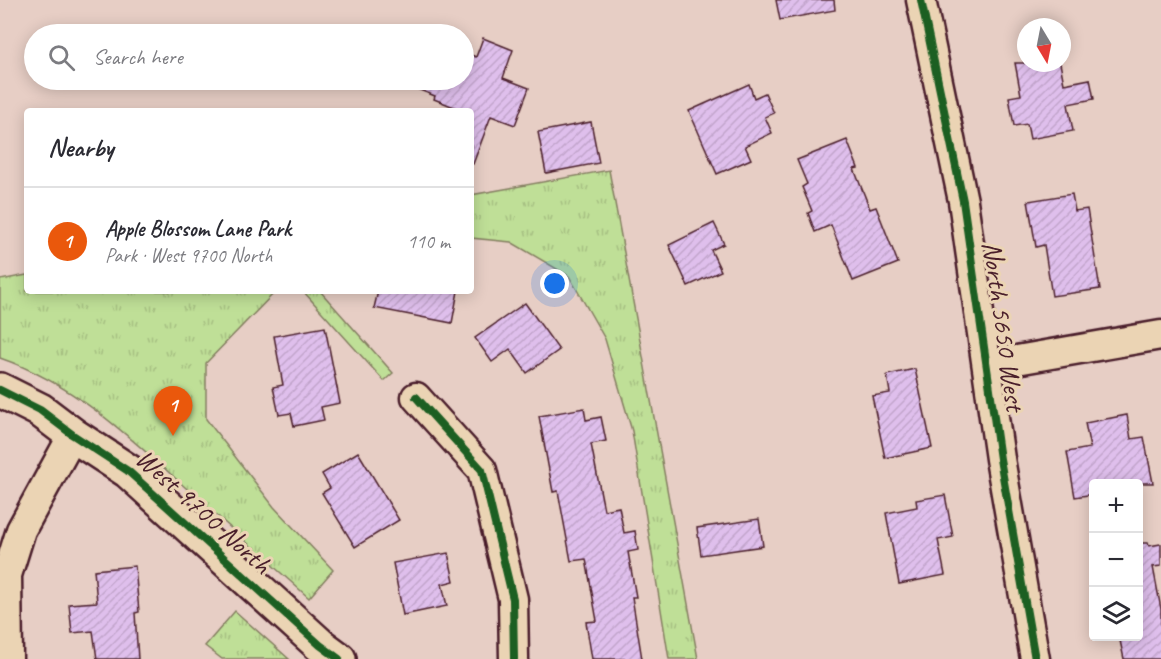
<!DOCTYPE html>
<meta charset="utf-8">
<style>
body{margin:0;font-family:Caveat,sans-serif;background:#f7f7f7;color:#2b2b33}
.controls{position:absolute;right:18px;bottom:18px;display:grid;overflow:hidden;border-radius:6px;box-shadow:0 3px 15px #0003}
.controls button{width:54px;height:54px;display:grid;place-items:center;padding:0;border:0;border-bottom:2px solid #e1e1e2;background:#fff;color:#2b2b33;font:30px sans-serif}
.compass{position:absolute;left:1017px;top:18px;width:54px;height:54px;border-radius:50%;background:#fff;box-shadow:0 3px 15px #0003;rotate:170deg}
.you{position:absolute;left:555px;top:284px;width:21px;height:21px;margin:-15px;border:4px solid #fff;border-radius:50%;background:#1a73e8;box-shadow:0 0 0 9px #1a73e833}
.badge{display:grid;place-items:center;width:39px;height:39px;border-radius:50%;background:#ea580c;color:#fff;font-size:20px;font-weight:700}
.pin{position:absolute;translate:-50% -50px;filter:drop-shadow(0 2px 3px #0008)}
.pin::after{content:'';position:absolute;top:32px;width:21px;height:18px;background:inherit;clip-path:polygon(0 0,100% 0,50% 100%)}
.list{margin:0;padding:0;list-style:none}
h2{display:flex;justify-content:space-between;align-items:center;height:78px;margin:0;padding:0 24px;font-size:26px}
h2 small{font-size:20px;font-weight:400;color:#7c7c81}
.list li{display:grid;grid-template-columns:39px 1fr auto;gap:18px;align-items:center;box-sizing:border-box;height:108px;padding:0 24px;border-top:2px solid #e1e1e2}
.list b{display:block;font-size:22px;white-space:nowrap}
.list p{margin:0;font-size:20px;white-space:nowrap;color:#7c7c81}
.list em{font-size:20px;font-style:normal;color:#7c7c81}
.icon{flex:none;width:33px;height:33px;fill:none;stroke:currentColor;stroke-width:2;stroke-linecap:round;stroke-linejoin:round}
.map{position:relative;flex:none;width:1161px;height:659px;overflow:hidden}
.search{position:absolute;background:#fff;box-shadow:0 3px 15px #0003;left:24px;top:24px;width:450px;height:66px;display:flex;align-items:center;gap:15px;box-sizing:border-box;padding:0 21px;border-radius:33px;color:#7c7c81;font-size:22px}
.panel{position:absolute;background:#fff;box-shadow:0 3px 15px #0003;left:24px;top:108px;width:450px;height:186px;border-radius:6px}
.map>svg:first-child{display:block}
.park{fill:url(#park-tufts);stroke:#847f61;stroke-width:1.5}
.building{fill:url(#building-hatch);stroke:#4a1f2b;stroke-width:1.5}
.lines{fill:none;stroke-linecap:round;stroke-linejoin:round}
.minor-casing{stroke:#4a1f2b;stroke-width:33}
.tertiary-casing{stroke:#4a1f2b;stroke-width:38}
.minor{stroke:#ebd4b4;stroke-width:28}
.tertiary{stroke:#ebd4b4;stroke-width:33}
.cycleway-casing{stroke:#ebd4b4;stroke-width:11}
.cycleway{stroke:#1b5e20;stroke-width:8}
.labels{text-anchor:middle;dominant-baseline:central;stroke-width:6;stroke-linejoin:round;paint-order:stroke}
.street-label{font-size:28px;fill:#4a1f2b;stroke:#ebd4b4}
</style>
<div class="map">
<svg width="1161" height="659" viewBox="0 0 1161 659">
<defs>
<pattern id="park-tufts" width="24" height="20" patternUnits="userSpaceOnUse" patternTransform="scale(1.5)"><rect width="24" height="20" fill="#bfdf97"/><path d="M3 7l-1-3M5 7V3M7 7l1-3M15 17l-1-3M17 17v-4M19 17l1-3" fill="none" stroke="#a6bf82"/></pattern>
<pattern id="building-hatch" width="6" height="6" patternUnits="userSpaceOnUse" patternTransform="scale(1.5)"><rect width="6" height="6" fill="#dfbfec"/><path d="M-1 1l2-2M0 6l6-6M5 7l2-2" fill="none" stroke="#c1a4cb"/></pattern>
</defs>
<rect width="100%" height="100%" fill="#e7cec5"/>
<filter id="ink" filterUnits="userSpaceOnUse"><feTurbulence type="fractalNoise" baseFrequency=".0167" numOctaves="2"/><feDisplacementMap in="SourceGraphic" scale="12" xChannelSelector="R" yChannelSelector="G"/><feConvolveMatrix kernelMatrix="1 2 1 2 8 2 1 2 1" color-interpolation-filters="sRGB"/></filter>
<g filter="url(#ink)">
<g class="park">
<path d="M609,170l89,489h-29l-37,-228 -27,-92 -36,-63 -58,-34 -40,-4v-43z"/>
<path d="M27,275v16h249l-70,72v56l68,88 59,63 -24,28c-41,-37 -82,-73 -123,-110 -56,-51 -113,-105 -186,-130v-78z"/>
<path d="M303,291h17l73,82 -9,8z"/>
<path d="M235,611l54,48h-67l-17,-13z"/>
</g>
<g class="building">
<path d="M776,0h58l1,10 -55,10z"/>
<path d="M483,38l30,12 -10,28 26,10 -14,37 -24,-9 -18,48h-2v-53h-7l-30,-12 1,-3 -38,-15v-1h67v-28l12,5z"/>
<path d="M1015,63h45l4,21 26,-5 4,20 -26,5 5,27 -43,8 -3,-15 -13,2 -5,-29 12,-2z"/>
<path d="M749,84l5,14 11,-5 9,20 -9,4 7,16 -27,13 6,13 -34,15 -28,-63z"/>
<path d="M591,122l8,41 -53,10 -8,-41z"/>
<path d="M847,140l11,28 -4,1 16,40 6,-2 22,56 -45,18 -22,-56 -16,7 -7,-19 4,-2 -10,-24 5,-3 -10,-24z"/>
<path d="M1072,194l3,17 12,-2 13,80 -48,7 -8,-51 -8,2 -8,-46z"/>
<path d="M714,223l10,21 -13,6 10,21 -33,15 -19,-41z"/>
<path d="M378,291h80l-6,32 -78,-15z"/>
<path d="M525,303l34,47 -32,23 -17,-24 -18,13 -17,-24z"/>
<path d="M325,327l15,76 -19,4 3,13 -30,6 -3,-13 -12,2 -6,-28 10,-2 -9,-49z"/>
<path d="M915,369l17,79 -47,10 -13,-62 18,-3 -3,-18z"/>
<path d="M584,408l2,12 15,-3 5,24 -15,3 13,66 15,-3 5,26 11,-2 3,19 -10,2 8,45h-4l10,62h-50l-6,-37 11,-1 -11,-62 -15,2 -13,-70 -5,1 -14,-76z"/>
<path d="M1127,415l4,24 13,-2 9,46h-59v11l-19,3 -8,-45 23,-4 -5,-25z"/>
<path d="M358,452l41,68 -44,27 -33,-54 8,-5 -8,-14z"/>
<path d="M945,495l8,42 -15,3 7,35 -46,9 -13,-71 31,-6 -1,-7z"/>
<path d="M759,519l4,27 -62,9 -4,-27z"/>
<path d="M1138,543h10l1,3 12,-2v22l-8,1 8,42v50h-37l-5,-23h19z"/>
<path d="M448,553l6,28 -12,3 5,22 -44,9 -10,-52z"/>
<path d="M135,566l4,46 -4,1 3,46h-41l-4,-28 -21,2 -3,-29 28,-2 -3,-32z"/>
</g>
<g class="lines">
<defs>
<g id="minor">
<path d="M921,0l42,201 37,258 35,200"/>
<path d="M988,365l173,-30"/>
<path d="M416,397l66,73 31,129 1,60"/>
<path d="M8,659l-1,-84 14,-45 52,-95"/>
</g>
<path id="tertiary" d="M0,390l40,20 33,25 55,36 192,174 19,14"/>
</defs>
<use href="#minor" class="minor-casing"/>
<use href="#tertiary" class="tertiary-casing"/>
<use href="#minor" class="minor"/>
<use href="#tertiary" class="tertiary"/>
<defs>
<g id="cycleway">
<path d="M921,0l42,201 37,258 35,200"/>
<path d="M0,390l40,20 33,25 55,36 192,174 19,14"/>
<path d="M416,397l66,73 31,129 1,60"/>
</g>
</defs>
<use href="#cycleway" class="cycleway-casing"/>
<use href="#cycleway" class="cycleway"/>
</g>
</g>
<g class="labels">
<g class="street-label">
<text transform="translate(1004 326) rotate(82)">North 5650 West</text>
<text transform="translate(204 511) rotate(42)">West 9700 North</text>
</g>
</g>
</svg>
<div class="controls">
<button>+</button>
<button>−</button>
<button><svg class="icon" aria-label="layers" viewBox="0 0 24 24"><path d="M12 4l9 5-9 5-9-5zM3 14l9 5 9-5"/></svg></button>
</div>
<svg class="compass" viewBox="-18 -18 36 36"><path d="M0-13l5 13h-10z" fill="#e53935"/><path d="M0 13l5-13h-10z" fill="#7c7c81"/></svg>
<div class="you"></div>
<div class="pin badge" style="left:173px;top:436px">1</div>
<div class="search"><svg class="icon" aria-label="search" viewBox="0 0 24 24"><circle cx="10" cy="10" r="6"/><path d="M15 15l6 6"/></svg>Search here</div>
<section class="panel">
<h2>Nearby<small></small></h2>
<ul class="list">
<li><span class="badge">1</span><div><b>Apple Blossom Lane Park</b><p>Park · West 9700 North</p></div><em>110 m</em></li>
</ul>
</section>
</div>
